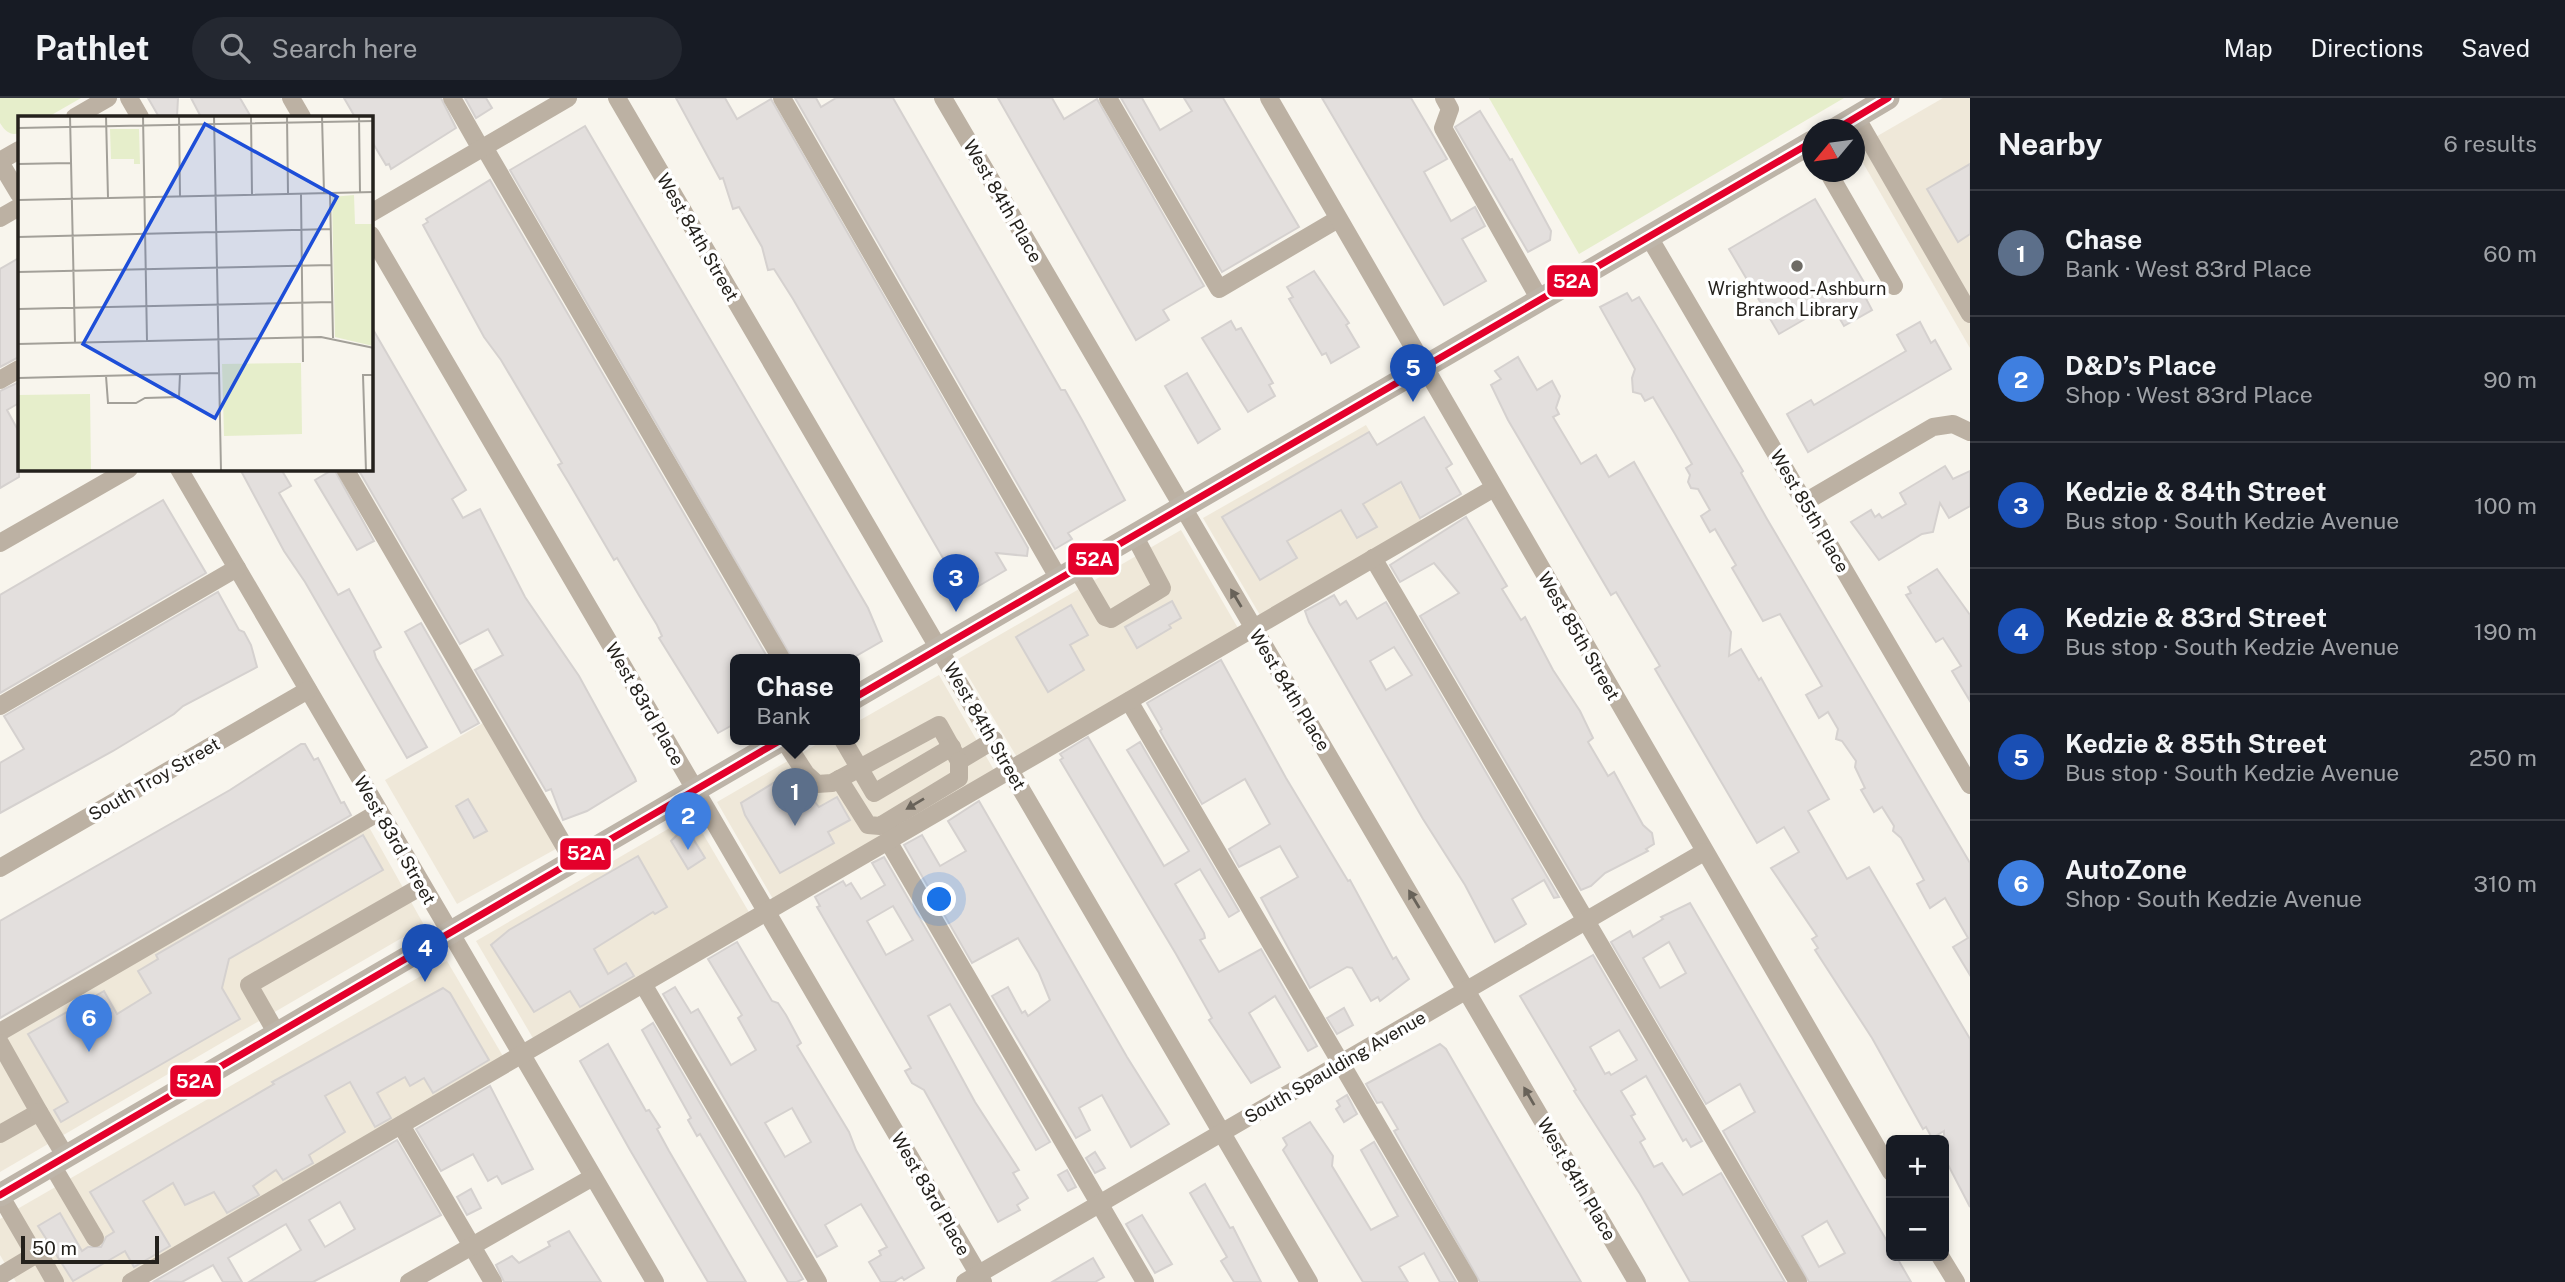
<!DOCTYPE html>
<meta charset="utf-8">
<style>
body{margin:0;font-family:"Public Sans",sans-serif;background:#242831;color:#f1f3f6}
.controls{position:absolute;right:21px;bottom:21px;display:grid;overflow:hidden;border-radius:10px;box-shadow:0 4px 10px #0003}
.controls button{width:63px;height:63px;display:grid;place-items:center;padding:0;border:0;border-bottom:2px solid #363941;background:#171b24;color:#f1f3f6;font:35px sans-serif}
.compass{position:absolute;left:1802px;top:21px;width:63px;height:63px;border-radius:50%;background:#171b24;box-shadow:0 4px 10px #0003;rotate:241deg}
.scale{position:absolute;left:21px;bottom:18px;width:138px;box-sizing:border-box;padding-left:7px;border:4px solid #24211c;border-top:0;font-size:19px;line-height:24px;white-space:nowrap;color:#24211c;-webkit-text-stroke:5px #fff;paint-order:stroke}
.you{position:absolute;left:940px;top:802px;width:24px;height:24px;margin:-18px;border:5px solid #fff;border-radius:50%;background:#1a73e8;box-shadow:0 0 0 10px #1a73e833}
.badge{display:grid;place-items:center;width:46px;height:46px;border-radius:50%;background:#6e6b65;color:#fff;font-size:23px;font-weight:700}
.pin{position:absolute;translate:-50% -58px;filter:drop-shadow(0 2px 4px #0008)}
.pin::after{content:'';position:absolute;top:37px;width:24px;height:21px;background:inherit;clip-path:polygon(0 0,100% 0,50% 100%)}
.popup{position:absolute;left:730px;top:556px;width:130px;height:91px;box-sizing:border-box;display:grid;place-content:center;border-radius:10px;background:#171b24;filter:drop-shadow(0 2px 5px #0005);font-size:23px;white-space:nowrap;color:#9ea1a6}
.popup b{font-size:26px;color:#f1f3f6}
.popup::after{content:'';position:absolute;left:50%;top:100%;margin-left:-14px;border:14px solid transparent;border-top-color:#171b24}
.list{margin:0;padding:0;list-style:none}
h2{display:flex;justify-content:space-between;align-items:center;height:91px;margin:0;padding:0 28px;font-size:30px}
h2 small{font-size:23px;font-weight:400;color:#9ea1a6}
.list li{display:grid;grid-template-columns:46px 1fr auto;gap:21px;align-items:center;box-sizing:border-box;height:126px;padding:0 28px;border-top:2px solid #363941}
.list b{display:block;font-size:26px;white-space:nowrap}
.list p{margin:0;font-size:23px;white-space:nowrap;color:#9ea1a6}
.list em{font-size:23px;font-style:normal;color:#9ea1a6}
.icon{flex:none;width:38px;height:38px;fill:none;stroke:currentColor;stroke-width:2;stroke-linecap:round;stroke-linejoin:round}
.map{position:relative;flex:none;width:1970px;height:1184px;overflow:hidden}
header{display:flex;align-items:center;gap:42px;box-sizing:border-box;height:98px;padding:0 35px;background:#171b24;border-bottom:2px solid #363941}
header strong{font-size:33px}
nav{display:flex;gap:38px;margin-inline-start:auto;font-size:24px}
.search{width:490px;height:63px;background:#242831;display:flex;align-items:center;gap:18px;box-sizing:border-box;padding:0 24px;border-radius:38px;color:#9ea1a6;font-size:26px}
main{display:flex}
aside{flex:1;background:#171b24}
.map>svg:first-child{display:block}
.built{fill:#efe8d9}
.green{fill:#e6eecb}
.building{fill:#e3dfdd;stroke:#d5d1cf;stroke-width:2;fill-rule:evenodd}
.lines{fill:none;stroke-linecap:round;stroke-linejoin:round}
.minor{stroke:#bcb1a3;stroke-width:18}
.major{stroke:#bdb4a8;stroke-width:23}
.bus-1-casing{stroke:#fff;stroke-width:12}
.bus-1{stroke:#e4002b;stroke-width:7}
.oneway{fill:#686259}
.poi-dot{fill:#6e6b65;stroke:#fff;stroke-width:2.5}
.labels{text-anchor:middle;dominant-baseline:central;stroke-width:7;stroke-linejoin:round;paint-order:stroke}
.street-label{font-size:18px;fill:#24211c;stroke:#fff}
.poi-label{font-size:18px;fill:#24211c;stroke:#fff}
.inset-road{fill:none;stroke:#a3a099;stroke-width:2}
.view{fill:#1d4ed8;fill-opacity:0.15;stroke:#1d4ed8;stroke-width:3.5}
.inset-edge{fill:none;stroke:#24211c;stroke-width:3.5}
.line-badge{stroke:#fff;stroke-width:2.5}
.badge-label{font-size:19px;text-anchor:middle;font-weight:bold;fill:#fff}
</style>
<header>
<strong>Pathlet</strong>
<div class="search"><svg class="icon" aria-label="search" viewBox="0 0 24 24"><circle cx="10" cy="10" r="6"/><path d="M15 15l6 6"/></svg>Search here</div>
<nav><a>Map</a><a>Directions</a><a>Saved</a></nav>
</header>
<main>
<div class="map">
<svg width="1970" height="1184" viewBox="0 0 1970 1184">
<rect width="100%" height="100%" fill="#f8f5ed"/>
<g class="built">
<path d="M1943,0h27v250l-115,-199z"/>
<path d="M1366,327l60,103 -162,94 -61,-104z"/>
<path d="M1181,432l61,105 -221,129 -63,-105z"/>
<path d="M939,577l59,102 -221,129 -60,-104 107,-62h30l1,-17z"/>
<path d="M490,621l73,126 -106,59 -72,-124z"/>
<path d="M692,717l61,104 -216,126 -61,-104z"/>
<path d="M365,722l59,105 -424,247v-140z"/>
<path d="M447,863l60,102 -376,219h-115l-16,-27v-36z"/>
</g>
<g class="green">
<path d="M0,0h81l-33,19h-29v16c-9,3 -14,-2 -19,-10z"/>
<path d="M1489,0h355l-265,156z"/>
</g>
<g class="building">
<path d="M148,0h30l-1,19h-18z"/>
<path d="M191,0h49l11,19h-50z"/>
<path d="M344,0h97l15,30 -65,41 -2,-5 -3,1 -15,-25v-23h-16z"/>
<path d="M465,0h21l6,10 -16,10z"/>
<path d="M676,0h49l12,21 34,-20 257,449 -1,8 -31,-3 10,17 -41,24 -7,-10 -165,-285 -19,-30 -6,1 -6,-23 -23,-40 -6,2 -10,-31 -3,1z"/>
<path d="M795,0h21l5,9 15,-9h57l168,292h4l17,30 43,80 -57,33 4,6 -17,10z"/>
<path d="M998,0h54l12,21 33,-20 107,187 -41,24 6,10 -33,20z"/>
<path d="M1121,0h21l18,32 32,-19 -8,-13h39l76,129 -77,45z"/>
<path d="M1322,0h89l36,61 -23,13 27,49 24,-14 10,19 -23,13 24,42 -42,24z"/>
<path d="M1480,13l30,49 2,-1 39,72 -1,9 -22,12 -73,-125z"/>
<path d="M585,28l283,482 14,33 -33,19h-56l-283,-490z"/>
<path d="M1970,66v70l-12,8 -31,-53z"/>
<path d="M490,82l279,480h-33v63l-18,10 -59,-95 3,-2 -5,-11 -17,-28 -23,-39 -3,2 -45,-77 -11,-18 4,-2 -61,-103 -17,-23 -61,-112 5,-3 -2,-3z"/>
<path d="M1815,101l50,85 -5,3 12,23 -28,16 -13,-22 -52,30 -50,-85z"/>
<path d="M19,160v99l-19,10v-98z"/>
<path d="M1314,173l35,52 -3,2 13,22 -28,16 -5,-10 -4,2 -33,-56 4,-2 -6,-10z"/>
<path d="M1627,195l5,8 7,-4 17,28 87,146 -2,2 26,46 203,344v112l-17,-28 15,-9 -23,-40 -15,10 -13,-24 7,-4 -23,-42 -8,-7 1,-5 -12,-19 -8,5 -13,-22 4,-2 -10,-21 1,-6 -14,-20 -6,-2 2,-10 -10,-17 -9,6 -13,-23 16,-9 -42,-72 -17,7 -31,-53 4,-3 -21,-36 -5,3 -9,-16 9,-6 -12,-21 -7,-1 -3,-6 2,-7 -4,-7 6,-4 -17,-30 -22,-37 -8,4 -4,-7 -8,-2 -1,-14 3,-9 -35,-62z"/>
<path d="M1231,223l5,9 5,-2 32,55 -4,2 6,11 -27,16 -46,-74z"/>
<path d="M1920,224l11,21 4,-3 16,29 -143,83 -21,-38 24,-14 3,5 92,-54 -9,-16z"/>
<path d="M371,228l95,164 -14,9 11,19 17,-9 45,88 54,79 56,102 1,3 -49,30 -24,9 -12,-31 -5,2 -71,-121 28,-15 -15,-26 -28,15 -102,-175h13z"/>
<path d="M1518,259l19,33 15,-9 8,15 -4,12 3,6 -6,3 28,47 15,-9 13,22 25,-15 97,170 -2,24 12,-7 18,31 2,-2 68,121 -21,12 39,68 22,-12 101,172v168l-26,-50v-26l-12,7 -6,-11 -3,2 -51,-91 -57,-88 3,-2 -6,-9 5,-3 -46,-68 28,-16 -15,-25 -27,16 -102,-174 5,-3 -44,-74 -5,3 -103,-175 -17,-35 10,-6 -6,-8z"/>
<path d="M1187,275l33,56 -22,14 -33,-57z"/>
<path d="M19,284v21l-12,7 12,22v45l-19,11v-97z"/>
<path d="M1424,319l28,47 -6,4 15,26 -41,24 -19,-36 -38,22 14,23 -20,11 -16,-28 -54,31 10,17 -37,22 -38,-63 147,-85 8,13z"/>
<path d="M1945,368l8,13 17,-8v35l-21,12 -9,-15 -7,29 -11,2 -43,26 -28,-38 20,-12 4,7 4,-3 3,4 24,-14 -6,-11z"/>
<path d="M240,371h41l10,17 -12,7 59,102 11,-6 32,58 -7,4 2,7 51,89 -20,11 -102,-176 -21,-31z"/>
<path d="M334,371l40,72 -17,9 -42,-70z"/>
<path d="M163,402l43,73 -206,120v-98z"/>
<path d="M1466,419l41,69 -5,3 19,31 4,-3 28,53 27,41 13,27 -5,4 20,34 6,-4 29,53 9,8 2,11 -8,5 2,2 -43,22 -14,13 -10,4 -161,-274 39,-23 -25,-30 -34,19 -10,-17z"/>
<path d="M1937,471l33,46v86l-18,-30 9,-5 -18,-28 -7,4 -30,-47 5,-2 -3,-6z"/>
<path d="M218,494l21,38 5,2 7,13 6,22 -74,39 -9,8 -61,37 -113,62v-50l24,-14 -20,-33z"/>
<path d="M1334,497l6,10 6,-4 11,18 29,-17 173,295 -5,1 -10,-18 -32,19 14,25 -31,18 -30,-57 -42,-66 -114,-197 -4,-11zM1394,549l18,28 -26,15 -16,-29z"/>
<path d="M1172,503l9,17 -12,7 2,3 -34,20 -12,-21z"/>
<path d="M1071,507l17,30 -18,10 14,25 -36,22 -32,-55z"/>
<path d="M421,525l58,100 -18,10 -56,-101z"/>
<path d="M1221,562l65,118 62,103 2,-1 43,79 3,-2 13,22 -29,22 -2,-4 -7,4 -19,-33 -5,-1 -37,21 -49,-90 37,-21 -18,-31 -41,21 -10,-18 41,-25 -25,-45 -43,25 -42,-73 2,-2 -15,-26z"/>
<path d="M1088,639l76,129 25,-15 -62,-101 13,-8 99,169 -10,6 -29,-48 -25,15 29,49 1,5 -5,2 19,32 42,-23 56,97 -9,5 -33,-55 -26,17 31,54 -29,16 -42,-63 3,-2 -36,-64 -116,-194 3,-2 -3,-4z"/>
<path d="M301,646h4l9,16 4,-2 23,45 3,-1 7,13 -351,203v-97l230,-131z"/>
<path d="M791,674l28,35 18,-10 13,23 -22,12 6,11 -54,30 -35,-58 -4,-12z"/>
<path d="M468,701l19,32 -13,7 -18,-32z"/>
<path d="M979,703l148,256 42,67 -38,23 -29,-52 -23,13 11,22 -14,8 -84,-142 16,-9 14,26 3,-2 3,5 22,-16 -11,-27 -21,-35 -46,25 -68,-118 18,-10 18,31 26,-15 -18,-30z"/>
<path d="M680,734h9l16,26 -17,11 -17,-28z"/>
<path d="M363,737l20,35 -154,89 -7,29 18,31 -179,103 -7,-12 14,-8 -40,-68 76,-43 13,23 34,-21 -13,-22 20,-12 -2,-4z"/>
<path d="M638,758l29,51 -12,7 -2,-2 -59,37 14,25 18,-11 8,13 -54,31 -10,-16 -36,21 -43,-67 18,-15z"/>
<path d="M884,759l166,285 -14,8 -86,-146 -22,12 47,86 44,68 -6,3 15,25 -11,7 3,5 -22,12 -74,-132 -12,-7 -7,-12 6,-3 -94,-161 3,-1 -5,-9 28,-16 3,5 5,-3 10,16 24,-14 -13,-22zM893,808l20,34 -27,15 -19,-34z"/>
<path d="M1690,805l201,345v8h5l15,26h-102l-86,-151 32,-19 -15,-28 -34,20 -95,-162 19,-11 3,6 30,-18 -2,-2zM1669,844l17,31 -26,15 -17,-30zM1827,1123l18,32 -26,14 -17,-31z"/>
<path d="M737,844l35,59 6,2 8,12 15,28 -4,3 52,86 7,18 68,118 -20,12 -2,-3 -8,5h-13l-12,-20 12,-7 -2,-4 8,-4 -26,-43 -36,21 12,21 -20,11 -154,-263 12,-7 16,26 7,-4 33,56 25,-15 -18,-32 4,-3 -34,-56zM792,1010l19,34 -26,15 -20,-34z"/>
<path d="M1593,857l109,186 -11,6 -5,-8 -3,2 -37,-65 -25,15 14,23 -4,2 14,23 -5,3 14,25 8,-4 21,32 38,-22 64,109h-95l-50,-88 -66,-103 2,-1 -56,-94zM1619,932l18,30 -26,15 -2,-3 -4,2 -15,-27z"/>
<path d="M443,890l7,5 39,67 -56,33 -9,-15 -14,8 -5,-9 -28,16 14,25 -16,9 -25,-45 -25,14 20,36 -36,23 4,8 -30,17 -7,-10 -23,16 6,9 -32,18 -13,-21 -29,13 -12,-22 -30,18 27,45 -36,21 -9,-16 -52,30 -35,-55 22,-13 22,38 6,-4h13l5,-10 8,-5 -24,-40 184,-108 -2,-2z"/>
<path d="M1344,910l9,17 -16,9 -10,-16z"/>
<path d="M653,925l150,256 -6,3h-9l-88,-148 -3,2 -9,-16 3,-2 -49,-88z"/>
<path d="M608,946l38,67 3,-1 11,17 -3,2 12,22 77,131h-38l-78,-132 -50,-89z"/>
<path d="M1440,946l6,5 135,233h-101l-86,-151 4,-2 -16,-27 -5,1 -11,-19z"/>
<path d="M490,988l43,83 -31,15 -5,-8 -9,5 -15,-27 -32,17 -25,-42z"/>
<path d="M1347,997l10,19 -13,8 -8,-13 4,-3 -3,-5z"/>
<path d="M1310,1024l23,34 -1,10 39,64 27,-14 -37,-66 13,-8 82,140h-16l-16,-29 -25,14 9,15h-45l-80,-132 4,-5 -4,-7z"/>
<path d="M397,1042l44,75 -128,67h-64l52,-32 -15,-26 -58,34 14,24h-19l-10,-17 -31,17 -27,-1zM340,1104l15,27 -30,18 -16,-27z"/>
<path d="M1095,1054l10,16 -10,5 -9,-15z"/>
<path d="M1067,1072l9,17 -8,4 -10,-16z"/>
<path d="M1205,1086l25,44 3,-1 28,55h-27l-13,-21 6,-4 -37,-64z"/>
<path d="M471,1091l10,19 -14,7 -10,-18z"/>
<path d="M1142,1117l30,49 -17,9 -29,-49z"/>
<path d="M569,1133l32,51h-97l-8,-17 16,-9 7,7 31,-17 -2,-4z"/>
<path d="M1093,1160l11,19 -9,5h-43z"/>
</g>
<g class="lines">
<g class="minor">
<path d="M129,0l11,19"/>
<path d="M291,0l11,19"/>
<path d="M452,0l29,51"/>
<path d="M617,0l692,1184"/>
<path d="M782,0l277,481"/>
<path d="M943,0l694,1184"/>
<path d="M1108,0l111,191 119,-70"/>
<path d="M1269,0l622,1074"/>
<path d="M1444,0l6,11 -7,19 97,172"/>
<path d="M75,19l33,-19"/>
<path d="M1856,19l114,197"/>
<path d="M484,49l298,513"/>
<path d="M0,63l19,-11"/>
<path d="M0,64l19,32"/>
<path d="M1828,74l66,114"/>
<path d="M371,115l197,-115"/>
<path d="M0,120l19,-11"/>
<path d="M371,137l612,1047"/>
<path d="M1649,139l321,548"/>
<path d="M0,282l19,-11"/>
<path d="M179,371l476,813"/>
<path d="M345,371l228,392"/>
<path d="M1805,404l128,-75 20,-3 17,8"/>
<path d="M0,445l129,-74"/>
<path d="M1373,460l425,724"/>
<path d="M1077,471l28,48 6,2 51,-31 -28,-53"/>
<path d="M1129,603l340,581"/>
<path d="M0,608l237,-138"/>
<path d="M784,642l22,34 11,10 15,-1 107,-58 20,36 35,-21"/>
<path d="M843,642l31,53 78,-46"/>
<path d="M839,681l29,46 12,1 79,-48v-17"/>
<path d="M888,743l257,441"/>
<path d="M0,770l308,-178"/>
<path d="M643,886l175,298"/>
<path d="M0,934l379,-220"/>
<path d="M277,936l-28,-49 173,-99"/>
<path d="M0,945l39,69 -39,22"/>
<path d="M39,1014l27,45"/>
<path d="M401,1027l92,157"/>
<path d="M52,1067l43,73"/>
<path d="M0,1097l35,60 -35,21"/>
<path d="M35,1157l7,4 13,23"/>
<path d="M1940,1158l16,26"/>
<path d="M131,1184l1363,-794"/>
<path d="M409,1184l184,-105"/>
<path d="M965,1184l739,-430"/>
</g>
<g class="major">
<path d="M1834,32l54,-32"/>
<path d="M854,600l958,-556"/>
<path d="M0,1097l781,-455"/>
</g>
<defs>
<g id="bus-1">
<path d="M1835,32l53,-32"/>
<path d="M854,600l958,-556"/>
<path d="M0,1097l781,-455"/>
</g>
</defs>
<use href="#bus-1" class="bus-1-casing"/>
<use href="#bus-1" class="bus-1"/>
</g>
<defs><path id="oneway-solid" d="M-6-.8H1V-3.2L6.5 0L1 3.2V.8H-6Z" transform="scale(1.75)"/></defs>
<g class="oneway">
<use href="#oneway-solid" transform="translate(1236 500) rotate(-121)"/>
<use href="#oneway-solid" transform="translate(915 706) rotate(149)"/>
<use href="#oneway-solid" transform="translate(1414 801) rotate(-121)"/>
<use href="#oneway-solid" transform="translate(1529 998) rotate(-120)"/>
</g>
<circle class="poi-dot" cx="1797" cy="168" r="7"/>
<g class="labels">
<g class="street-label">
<text transform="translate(1003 103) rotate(60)">West 84th Place</text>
<text transform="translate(698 139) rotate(60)">West 84th Street</text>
<text transform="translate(1810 413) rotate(60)">West 85th Place</text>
<text transform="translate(1579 538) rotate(60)">West 85th Street</text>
<text transform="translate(1290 592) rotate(59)">West 84th Place</text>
<text transform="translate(645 606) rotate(60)">West 83rd Place</text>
<text transform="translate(985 628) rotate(60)">West 84th Street</text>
<text transform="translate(154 681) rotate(-30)">South Troy Street</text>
<text transform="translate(395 742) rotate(60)">West 83rd Street</text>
<text transform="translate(1335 969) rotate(-30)">South Spaulding Avenue</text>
<text transform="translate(1577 1081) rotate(60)">West 84th Place</text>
<text transform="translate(931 1096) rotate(60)">West 83rd Place</text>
</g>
<g class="poi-label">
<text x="1797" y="190">Wrightwood-Ashburn<tspan x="1797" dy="21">Branch Library</tspan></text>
</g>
</g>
<g transform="translate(18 18)">
<rect width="355" height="355" fill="#f8f5ed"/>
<path d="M92,13h29l1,35h-6v-5h-23zM336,79l1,29h18v122l-38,-9 -3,-140zM283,247l1,71 -78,2 -2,-72zM72,278l1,77h-73v-76z" fill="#e6eecb"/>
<path class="inset-road" d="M52,0l5,226M88,0l2,82M125,0l4,225M161,0l1,81M196,0l7,355M233,0l1,79M269,0l1,78M304,0l2,77M341,0l1,77M0,12l356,-7M0,48l53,-1M312,77l3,145M283,78l2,168M0,84l356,-8M0,121l313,-8M0,156l314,-7M0,193l315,-7M0,228l303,-7 53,11M88,260l2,27h28l9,-5 34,-1 1,-23M0,262l202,-5M348,355l-3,-96h11"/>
<path class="view" d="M187,8l132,73 -122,221 -132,-74z"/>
<rect width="355" height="355" class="inset-edge"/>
</g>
<g class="line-badge">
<rect x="1546" y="166" width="53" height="34" rx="7" fill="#e4002b"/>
<rect x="1067" y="444" width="53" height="34" rx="7" fill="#e4002b"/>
<rect x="559" y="739" width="53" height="34" rx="7" fill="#e4002b"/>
<rect x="169" y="966" width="53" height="34" rx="7" fill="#e4002b"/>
</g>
<g class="badge-label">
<text x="1572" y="190">52A</text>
<text x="1094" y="468">52A</text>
<text x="586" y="762">52A</text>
<text x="195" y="990">52A</text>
</g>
</svg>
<div class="controls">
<button>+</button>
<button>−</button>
</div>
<svg class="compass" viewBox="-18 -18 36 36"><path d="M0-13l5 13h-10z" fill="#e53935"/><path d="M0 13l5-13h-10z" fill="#9ea1a6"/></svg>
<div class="scale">50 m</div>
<div class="you"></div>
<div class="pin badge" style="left:795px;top:728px;background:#5c6f8a">1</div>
<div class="popup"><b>Chase</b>Bank</div>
<div class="pin badge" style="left:688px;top:752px;background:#3f7fe0">2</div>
<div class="pin badge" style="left:956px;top:514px;background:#1a4fb4">3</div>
<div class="pin badge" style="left:425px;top:884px;background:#1a4fb4">4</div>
<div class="pin badge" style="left:1413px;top:304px;background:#1a4fb4">5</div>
<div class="pin badge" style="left:89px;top:954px;background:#3f7fe0">6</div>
</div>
<aside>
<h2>Nearby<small>6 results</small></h2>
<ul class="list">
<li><span class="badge" style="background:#5c6f8a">1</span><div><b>Chase</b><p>Bank · West 83rd Place</p></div><em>60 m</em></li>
<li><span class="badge" style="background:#3f7fe0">2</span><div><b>D&amp;D’s Place</b><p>Shop · West 83rd Place</p></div><em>90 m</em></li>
<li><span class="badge" style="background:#1a4fb4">3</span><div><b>Kedzie &amp; 84th Street</b><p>Bus stop · South Kedzie Avenue</p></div><em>100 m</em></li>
<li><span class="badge" style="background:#1a4fb4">4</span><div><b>Kedzie &amp; 83rd Street</b><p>Bus stop · South Kedzie Avenue</p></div><em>190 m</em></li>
<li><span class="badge" style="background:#1a4fb4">5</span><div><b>Kedzie &amp; 85th Street</b><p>Bus stop · South Kedzie Avenue</p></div><em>250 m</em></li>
<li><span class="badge" style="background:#3f7fe0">6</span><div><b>AutoZone</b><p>Shop · South Kedzie Avenue</p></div><em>310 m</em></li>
</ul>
</aside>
</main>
